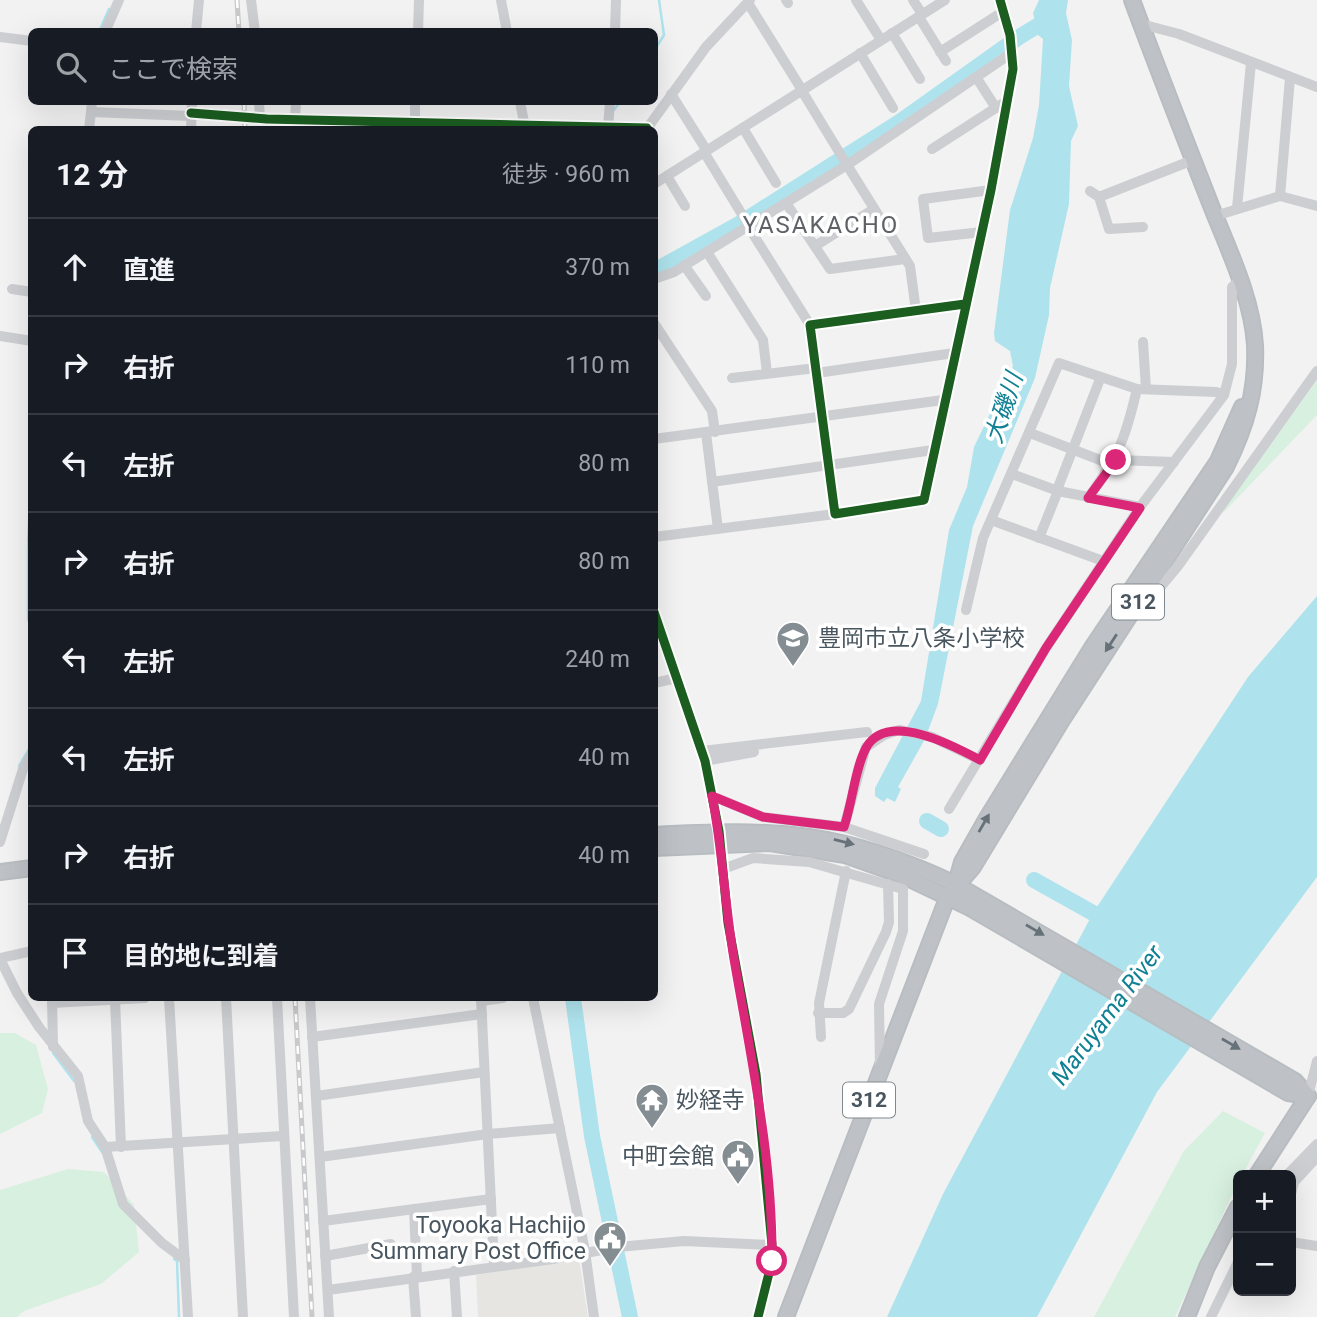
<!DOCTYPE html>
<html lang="ja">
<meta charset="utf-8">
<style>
body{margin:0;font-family:Roboto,"Noto Sans JP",sans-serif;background:#242831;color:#f1f3f6}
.controls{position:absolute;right:21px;bottom:21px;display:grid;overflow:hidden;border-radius:10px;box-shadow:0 7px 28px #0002}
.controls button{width:63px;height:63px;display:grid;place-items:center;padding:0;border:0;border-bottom:2px solid #363941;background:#171b24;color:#f1f3f6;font:35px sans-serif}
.stop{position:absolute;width:21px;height:21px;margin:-16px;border:5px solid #db2777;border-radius:50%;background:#fff}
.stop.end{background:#db2777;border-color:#fff;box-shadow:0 2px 7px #0008}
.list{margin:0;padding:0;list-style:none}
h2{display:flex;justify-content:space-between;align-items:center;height:91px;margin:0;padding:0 28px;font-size:30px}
h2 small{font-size:23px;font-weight:400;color:#9ea1a6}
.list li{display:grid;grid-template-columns:46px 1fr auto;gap:21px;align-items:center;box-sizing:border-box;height:98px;padding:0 28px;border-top:2px solid #363941}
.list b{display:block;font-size:26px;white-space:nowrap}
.list em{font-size:23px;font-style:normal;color:#9ea1a6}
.icon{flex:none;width:38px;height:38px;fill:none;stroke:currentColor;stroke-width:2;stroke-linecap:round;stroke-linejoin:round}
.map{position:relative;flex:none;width:1317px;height:1317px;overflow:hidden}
.search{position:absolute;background:#171b24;box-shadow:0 7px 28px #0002;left:28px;top:28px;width:630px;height:77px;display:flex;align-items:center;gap:18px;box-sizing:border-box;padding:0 24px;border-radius:10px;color:#9ea1a6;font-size:26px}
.panel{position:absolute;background:#171b24;box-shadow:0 7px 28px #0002;left:28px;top:126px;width:630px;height:875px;border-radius:10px}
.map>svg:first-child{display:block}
.commercial{fill:#e6e5e1}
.green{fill:#d8f0e0}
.water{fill:#aee3ed}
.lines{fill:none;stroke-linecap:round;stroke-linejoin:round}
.stream{stroke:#aee3ed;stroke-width:2.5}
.river{stroke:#aee3ed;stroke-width:16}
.highway-casing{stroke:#b8bdc1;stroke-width:18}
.minor{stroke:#ccced1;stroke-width:10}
.highway{stroke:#bec2c7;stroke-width:14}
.rail-casing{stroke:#c7c9cb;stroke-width:5}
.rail{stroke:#fff;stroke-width:2.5;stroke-dasharray:8;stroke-linecap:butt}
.cycleway-casing{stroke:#fff;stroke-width:13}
.cycleway{stroke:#1b5e20;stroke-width:9}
.oneway{fill:#667179}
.route{stroke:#db2777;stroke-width:9}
.labels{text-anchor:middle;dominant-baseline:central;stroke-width:7;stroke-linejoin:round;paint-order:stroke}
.shield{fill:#fff;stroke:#80898f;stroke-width:2}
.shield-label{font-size:21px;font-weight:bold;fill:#49565f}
.poi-label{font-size:23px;fill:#49565f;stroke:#fff;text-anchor:start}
.neighbourhood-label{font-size:24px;letter-spacing:2px;fill:#5e6266;stroke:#fff}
.water-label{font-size:24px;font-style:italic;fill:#108094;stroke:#fff}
</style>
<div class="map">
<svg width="1317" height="1317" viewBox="0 0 1317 1317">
<rect width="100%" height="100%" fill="#f3f2f2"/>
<path class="commercial" d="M579,1259l9,58h-110l-2,-42z"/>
<g class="green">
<path d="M1317,380v35l-94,98 1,-4z"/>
<path d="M0,1033h15l21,12 12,44 -6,24 -42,21z"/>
<path d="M1223,1111l42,22 -23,42h-4v7l-63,135h-81l90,-166z"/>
<path d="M68,1169l36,3 30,33 5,47 -38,32 -77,27 -7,6h-17v-127z"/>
</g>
<g class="water">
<path d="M1039,0h29l-2,13 6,27 -3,46 9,40 -7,15 -2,63 -19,84 -1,27 -14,63 -62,148 -35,178 -13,35 -27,48 3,2 -6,13 -8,-4 -3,4 -9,-6v-8l46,-87 28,-171 18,-43 7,-40 39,-81 -3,-15 -15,-10 -1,-8 16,-123 23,-72 6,-33 4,-66 -5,-4 -5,-22z"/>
<path d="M1317,596v281l-160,215 -120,225h-150l56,-123 150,-281 155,-236z"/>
</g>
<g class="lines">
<g class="stream">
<path d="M99,32l10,-23"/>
<path d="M654,51l10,-16 -5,-35"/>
<path d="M614,110l6,-8"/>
<path d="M28,541l4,-82"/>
<path d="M28,548v71l4,12"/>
<path d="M32,653v55"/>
<path d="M19,766l13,-22"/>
<path d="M53,1053l21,28"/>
<path d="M92,1137l10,15"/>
<path d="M174,1259l3,2 2,56"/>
</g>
<g class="river">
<path d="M654,271l85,-47 162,-103 118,-84 33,-20"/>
<path d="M927,821l14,8"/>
<path d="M1034,880l59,33 15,13"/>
<path d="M573,998l19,138 38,181"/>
</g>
<defs>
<g id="highway">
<path d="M654,835c123,-7 189,-4 301,49l340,197 13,15"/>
<path d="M654,848l116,-5 75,12 56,20 69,33 318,185 20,3"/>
<path d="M0,872l32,-4"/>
<path d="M956,883l6,-21 25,-44 106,-172 125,-185 24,-54"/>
<path d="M1257,1175l51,-79"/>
<path d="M786,1317l162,-421 25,-29 89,-147 164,-253c20,-40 31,-77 29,-122 -3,-47 -26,-94 -43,-137 -27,-69 -54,-138 -80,-208"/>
<path d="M1187,1317l20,-50 31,-60"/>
</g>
</defs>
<use href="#highway" class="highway-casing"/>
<g class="minor">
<path d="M251,0l4,32"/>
<path d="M501,0l6,32"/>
<path d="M786,0l2,3"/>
<path d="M856,0l25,40"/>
<path d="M913,0l9,14"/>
<path d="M748,3l54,87"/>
<path d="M919,17l27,44"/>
<path d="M1141,24l38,10 138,53"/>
<path d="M105,32l14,-32"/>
<path d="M196,32l3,-32"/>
<path d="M418,32l1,-32"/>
<path d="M615,32l1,-32"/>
<path d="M892,33l28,46"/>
<path d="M0,37l32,4"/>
<path d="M940,52l64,-41"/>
<path d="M860,53l33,55"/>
<path d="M976,77l20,31"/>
<path d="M802,91l45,74"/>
<path d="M671,94l36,57"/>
<path d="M259,102l1,17"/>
<path d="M520,102l5,25"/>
<path d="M91,112l100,4"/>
<path d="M191,113l76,6 380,9"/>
<path d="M295,120l1,-18"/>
<path d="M608,127l2,-25"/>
<path d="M743,128l33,55"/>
<path d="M89,130l3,-28"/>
<path d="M191,130l1,-28"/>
<path d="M415,130v-28"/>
<path d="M646,130l60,-83 44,-47"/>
<path d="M932,149l76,-49"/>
<path d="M704,152l45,74"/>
<path d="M847,165l63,101 6,45"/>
<path d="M667,176l18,30"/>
<path d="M654,184l291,-184"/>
<path d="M1090,191l9,6 10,32 34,-2"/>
<path d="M1280,196l10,-118"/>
<path d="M1099,197l94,-37"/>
<path d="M786,203l44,66 75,-10"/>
<path d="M1237,208l14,-145"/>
<path d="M1215,216l65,-20 37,10"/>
<path d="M748,226l62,99"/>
<path d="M982,232l-54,6 -5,-39 68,-9"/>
<path d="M815,246l59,-37"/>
<path d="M707,252l56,88 4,33"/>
<path d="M684,265l22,31"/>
<path d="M654,279l20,-7 173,-107 166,-113"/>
<path d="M12,289l20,3"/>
<path d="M965,304l-155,21 25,189 89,-14 67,-310 22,-121 -3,-34 -10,-35"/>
<path d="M654,323l58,88 3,21"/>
<path d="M0,336l32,5"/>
<path d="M1143,342l3,47"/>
<path d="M817,373l137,-20"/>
<path d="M732,378l84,-10"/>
<path d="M706,433l12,96"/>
<path d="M1030,433l83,32"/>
<path d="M654,439l289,-39"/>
<path d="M1116,460l58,2"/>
<path d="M1012,474l46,17 82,16 84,-112"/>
<path d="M712,482l221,-32"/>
<path d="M1057,490l43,-111"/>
<path d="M1088,498c31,-43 37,-58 49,-109"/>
<path d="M991,520l112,41"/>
<path d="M654,537l181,-23"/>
<path d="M1039,538l19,-47"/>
<path d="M32,541v5"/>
<path d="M1143,608l35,-42 139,-195"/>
<path d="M966,610l17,-72 76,-175 78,26 79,3 8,3 8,-31v-77l7,-6"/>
<path d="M654,612l51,149 14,70 9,92 28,151 16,171v16l-14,56"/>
<path d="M654,683l23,-5"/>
<path d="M702,751l165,-19"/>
<path d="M705,761l49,-9"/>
<path d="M712,796l51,21 81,10 80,27"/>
<path d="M949,809l97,-161 94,-141"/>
<path d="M844,827l22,-80 18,-12 15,-5 33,7 48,23"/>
<path d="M0,842l23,-73 9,-15"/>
<path d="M723,869l30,-11 56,4 94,27v42l-24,73 1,66"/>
<path d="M0,958l32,-7"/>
<path d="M0,959l17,34 22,34 39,49 10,45 17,26 18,57 39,39 23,17"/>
<path d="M52,998l1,49"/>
<path d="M169,998l19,319"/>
<path d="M226,998l17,319"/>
<path d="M277,998l17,319"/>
<path d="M310,998l19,319"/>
<path d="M481,998l13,267"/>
<path d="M533,998l52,253 9,66"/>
<path d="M115,999l6,148"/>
<path d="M481,1001l22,-3"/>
<path d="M52,1003l93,-5"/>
<path d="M818,1013h25l6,-4 37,-77 3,-10 -1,-38"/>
<path d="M312,1037l170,-23"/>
<path d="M821,1037l-2,-34 27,-132"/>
<path d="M316,1096l168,-24"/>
<path d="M1308,1096l9,-35"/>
<path d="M105,1147l177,-11"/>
<path d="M320,1157l168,-23 72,-6"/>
<path d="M1287,1175l30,-31"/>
<path d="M1291,1194l3,-12 23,-25"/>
<path d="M414,1209l3,67"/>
<path d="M323,1221l168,-22"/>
<path d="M1291,1242l26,4"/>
<path d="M325,1256l66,-12"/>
<path d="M454,1271l3,46"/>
<path d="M413,1277l3,40"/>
<path d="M328,1290l225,-31 65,-12 66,-6 88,4"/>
<path d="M1211,1317l27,-55"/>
</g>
<use href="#highway" class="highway"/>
<defs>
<g id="rail">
<path d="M237,0l2,32"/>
<path d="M244,102l1,28"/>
<path d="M295,998l17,319"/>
</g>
</defs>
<use href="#rail" class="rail-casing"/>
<use href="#rail" class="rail"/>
<defs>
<g id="cycleway">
<path d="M191,113l76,6 380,9"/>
<path d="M965,304l-155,21 25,189 89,-14 67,-310 22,-121 -3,-34 -10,-35"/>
<path d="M654,612l51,149 14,70 9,92 28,151 16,171v16l-14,56"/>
</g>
</defs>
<use href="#cycleway" class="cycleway-casing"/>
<use href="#cycleway" class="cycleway"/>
</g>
<defs><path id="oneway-solid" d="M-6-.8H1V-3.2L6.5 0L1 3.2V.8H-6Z" transform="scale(1.75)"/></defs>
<g class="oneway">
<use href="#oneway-solid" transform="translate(1111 643) rotate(123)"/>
<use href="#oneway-solid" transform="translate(984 823) rotate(-60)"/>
<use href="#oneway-solid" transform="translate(844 842) rotate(14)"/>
<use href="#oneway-solid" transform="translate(1035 930) rotate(30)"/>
<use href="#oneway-solid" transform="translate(1231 1044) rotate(30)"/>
</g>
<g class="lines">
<path class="route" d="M772,1261c1,-100 -20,-198 -37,-296 -10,-56 -12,-113 -23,-169l51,21 81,10c8,-23 11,-59 22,-79 21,-38 88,-2 114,12l66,-112 94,-140 -52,-10 28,-38"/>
</g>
<defs>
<symbol id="school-pin" viewBox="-11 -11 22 30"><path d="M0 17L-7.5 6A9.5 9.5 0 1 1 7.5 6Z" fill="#848d92" stroke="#fff"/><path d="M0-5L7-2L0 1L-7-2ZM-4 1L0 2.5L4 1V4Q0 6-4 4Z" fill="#fff"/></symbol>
<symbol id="temple-pin" viewBox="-11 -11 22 30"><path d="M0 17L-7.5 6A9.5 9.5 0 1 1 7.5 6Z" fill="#848d92" stroke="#fff"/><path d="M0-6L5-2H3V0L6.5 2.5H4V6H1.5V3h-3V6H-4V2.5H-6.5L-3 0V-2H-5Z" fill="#fff"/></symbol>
<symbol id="civic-pin" viewBox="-11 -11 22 30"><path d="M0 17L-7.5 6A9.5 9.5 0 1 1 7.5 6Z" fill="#848d92" stroke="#fff"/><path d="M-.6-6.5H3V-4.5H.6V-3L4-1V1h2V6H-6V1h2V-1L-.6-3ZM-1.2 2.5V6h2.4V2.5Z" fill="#fff"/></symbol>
</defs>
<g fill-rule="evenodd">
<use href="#school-pin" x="774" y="619" width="38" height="52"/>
<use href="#temple-pin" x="633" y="1081" width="38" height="52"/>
<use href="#civic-pin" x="719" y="1137" width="38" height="52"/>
<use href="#civic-pin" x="591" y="1219" width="38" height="52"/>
</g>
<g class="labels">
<g class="shield">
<rect x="1112" y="584.5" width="52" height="35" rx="5"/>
<rect x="843" y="1082.5" width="52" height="35" rx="5"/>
</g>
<g class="shield-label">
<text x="1138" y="602">312</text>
<text x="869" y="1100">312</text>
</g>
<g class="poi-label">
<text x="818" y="638">豊岡市立八条小学校</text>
<text x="676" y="1100">妙経寺</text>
<text x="714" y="1156" text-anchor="end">中町会館</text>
<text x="586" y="1225" text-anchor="end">Toyooka Hachijo<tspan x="586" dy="26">Summary Post Office</tspan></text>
</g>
<g class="neighbourhood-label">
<text x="821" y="225">YASAKACHO</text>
</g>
<g class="water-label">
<text transform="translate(1004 408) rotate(-72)">大磯川</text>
<text transform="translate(1107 1015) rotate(-53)">Maruyama River</text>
</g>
</g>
</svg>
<div class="controls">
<button>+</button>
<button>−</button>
</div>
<div class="stop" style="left:772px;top:1261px"></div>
<div class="stop end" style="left:1116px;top:460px"></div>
<div class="search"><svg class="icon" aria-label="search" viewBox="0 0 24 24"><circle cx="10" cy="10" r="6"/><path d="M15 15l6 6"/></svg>ここで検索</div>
<section class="panel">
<h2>12 分<small>徒歩 · 960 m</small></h2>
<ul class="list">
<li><svg class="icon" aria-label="ahead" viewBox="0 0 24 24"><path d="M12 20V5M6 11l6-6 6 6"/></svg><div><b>直進</b></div><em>370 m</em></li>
<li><svg class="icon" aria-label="right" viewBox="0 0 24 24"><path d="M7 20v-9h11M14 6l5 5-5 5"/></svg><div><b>右折</b></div><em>110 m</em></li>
<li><svg class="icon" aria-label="left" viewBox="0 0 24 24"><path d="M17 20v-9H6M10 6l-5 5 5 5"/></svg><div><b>左折</b></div><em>80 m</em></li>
<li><svg class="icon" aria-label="right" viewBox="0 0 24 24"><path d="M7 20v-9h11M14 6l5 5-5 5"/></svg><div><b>右折</b></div><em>80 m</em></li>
<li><svg class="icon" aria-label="left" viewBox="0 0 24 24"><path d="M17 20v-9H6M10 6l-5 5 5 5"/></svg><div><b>左折</b></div><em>240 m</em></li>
<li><svg class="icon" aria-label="left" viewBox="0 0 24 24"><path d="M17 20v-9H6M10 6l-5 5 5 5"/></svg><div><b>左折</b></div><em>40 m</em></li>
<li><svg class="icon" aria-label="right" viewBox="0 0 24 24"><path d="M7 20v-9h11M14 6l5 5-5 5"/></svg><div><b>右折</b></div><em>40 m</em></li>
<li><svg class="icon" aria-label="arrive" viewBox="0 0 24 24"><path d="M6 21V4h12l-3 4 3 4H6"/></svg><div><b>目的地に到着</b></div></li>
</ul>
</section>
</div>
